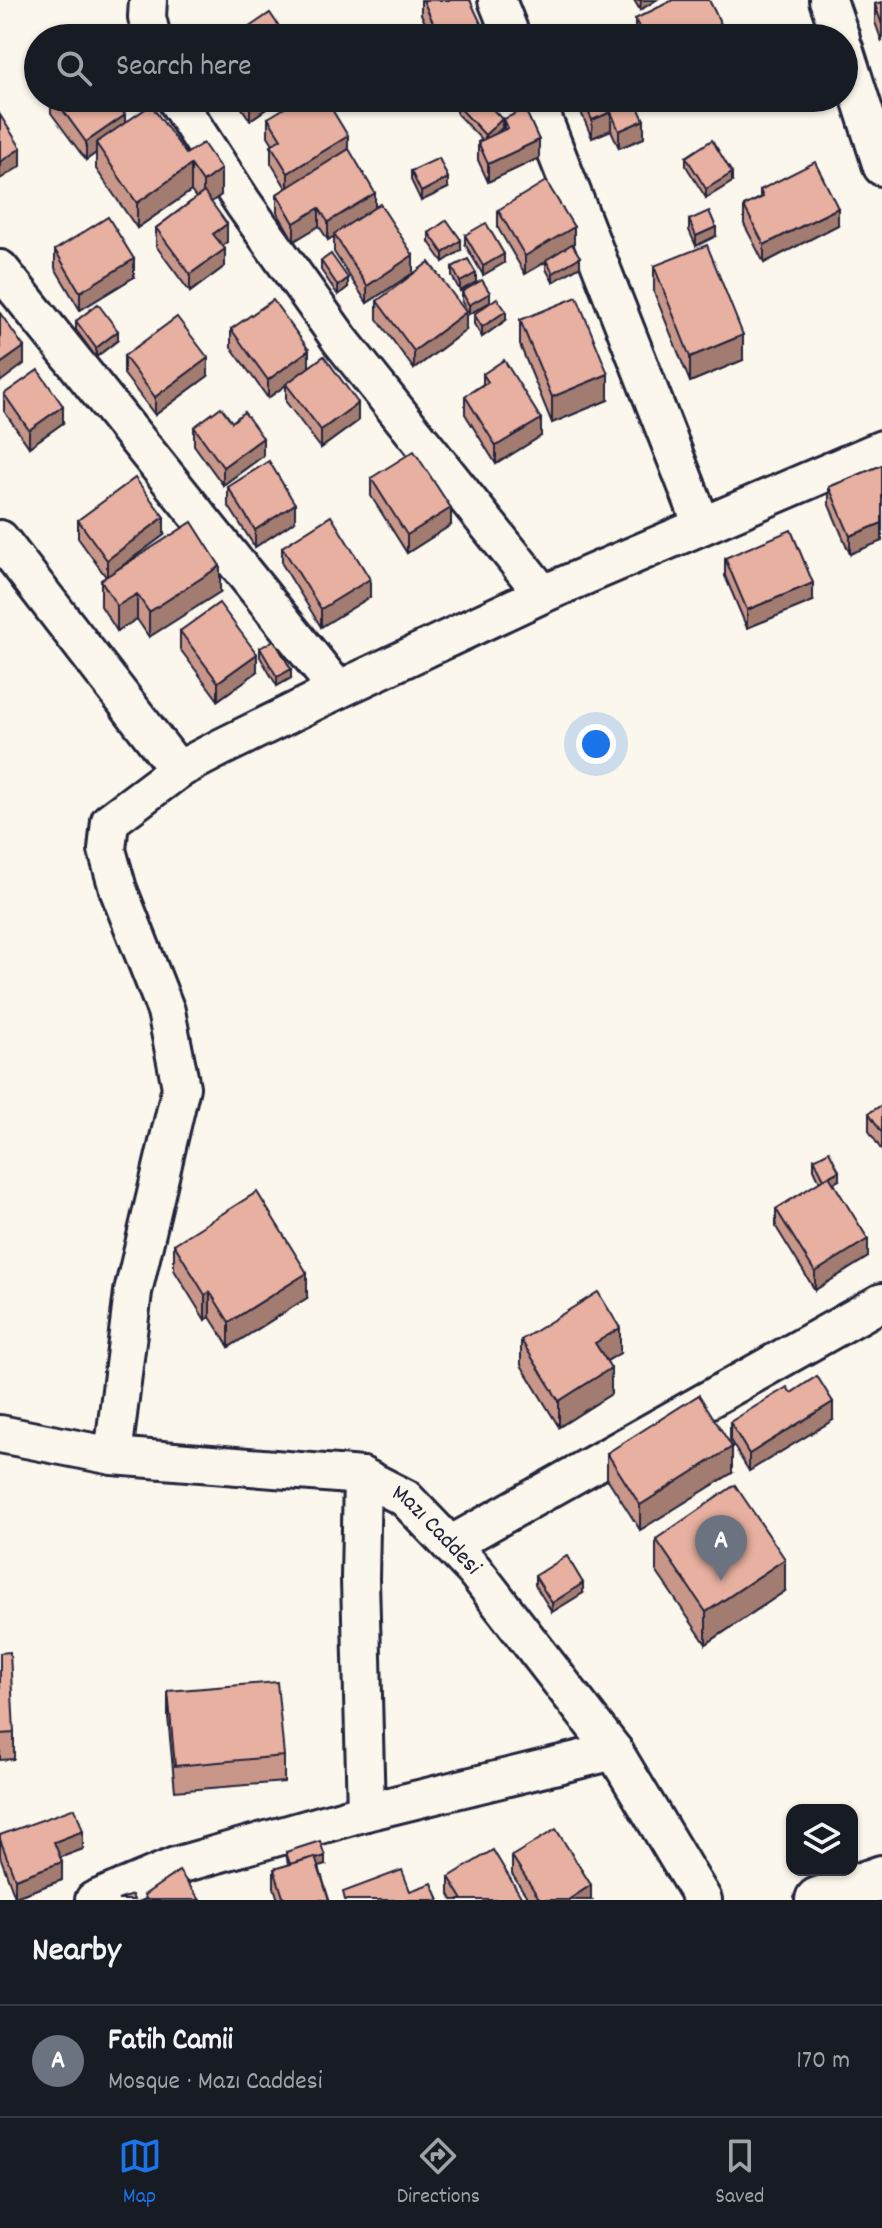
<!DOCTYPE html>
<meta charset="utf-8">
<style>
body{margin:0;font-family:Dekko,sans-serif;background:#242831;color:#f1f3f6}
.controls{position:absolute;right:24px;bottom:24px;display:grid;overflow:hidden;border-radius:16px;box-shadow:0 2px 6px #0004}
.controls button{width:72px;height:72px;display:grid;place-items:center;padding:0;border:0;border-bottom:2px solid #363941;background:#171b24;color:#f1f3f6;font:40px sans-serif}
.you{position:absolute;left:596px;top:744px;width:28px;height:28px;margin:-20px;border:6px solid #fff;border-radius:50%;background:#1a73e8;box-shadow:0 0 0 12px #1a73e833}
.badge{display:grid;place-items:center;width:52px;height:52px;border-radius:50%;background:#1a73e8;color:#fff;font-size:26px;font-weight:700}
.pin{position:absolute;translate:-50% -66px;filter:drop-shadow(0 2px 4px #0008)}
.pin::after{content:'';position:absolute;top:42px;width:28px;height:24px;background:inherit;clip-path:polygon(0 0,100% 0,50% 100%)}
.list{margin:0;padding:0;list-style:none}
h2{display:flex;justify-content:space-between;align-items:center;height:104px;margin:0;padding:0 32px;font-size:34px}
h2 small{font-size:26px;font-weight:400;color:#9ea1a6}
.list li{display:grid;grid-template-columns:52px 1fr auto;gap:24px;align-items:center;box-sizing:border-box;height:112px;padding:0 32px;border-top:2px solid #363941}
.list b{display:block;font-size:30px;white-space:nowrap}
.list p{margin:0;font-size:26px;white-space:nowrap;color:#9ea1a6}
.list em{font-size:26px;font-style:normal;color:#9ea1a6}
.icon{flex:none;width:44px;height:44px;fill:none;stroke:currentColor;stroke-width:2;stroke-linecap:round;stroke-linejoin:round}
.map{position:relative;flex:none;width:882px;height:1900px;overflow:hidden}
.search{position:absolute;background:#171b24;box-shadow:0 2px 6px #0004;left:24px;right:24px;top:24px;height:88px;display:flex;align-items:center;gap:20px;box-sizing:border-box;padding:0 28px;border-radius:44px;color:#9ea1a6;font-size:30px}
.sheet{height:216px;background:#171b24}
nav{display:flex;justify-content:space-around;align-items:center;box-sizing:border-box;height:112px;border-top:2px solid #363941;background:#171b24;font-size:22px;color:#9ea1a6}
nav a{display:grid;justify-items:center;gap:4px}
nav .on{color:#1a73e8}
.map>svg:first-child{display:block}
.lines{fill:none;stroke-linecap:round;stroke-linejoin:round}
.minor-casing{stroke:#22223b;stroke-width:42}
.tertiary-casing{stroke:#22223b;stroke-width:50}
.minor{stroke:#fbf7ec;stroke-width:36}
.tertiary{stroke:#fbf7ec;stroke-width:44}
.wall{fill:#c8978a;stroke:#22223b;stroke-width:2}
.shaded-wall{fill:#a27b70;stroke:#22223b;stroke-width:2}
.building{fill:#e8b0a0;stroke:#22223b;stroke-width:2}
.labels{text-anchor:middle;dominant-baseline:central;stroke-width:6;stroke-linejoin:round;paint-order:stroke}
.street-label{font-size:24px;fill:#22223b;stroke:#fbf7ec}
</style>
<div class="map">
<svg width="882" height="1900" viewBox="0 0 882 1900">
<rect width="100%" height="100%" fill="#fbf7ec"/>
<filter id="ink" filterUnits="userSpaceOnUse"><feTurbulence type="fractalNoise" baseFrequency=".0125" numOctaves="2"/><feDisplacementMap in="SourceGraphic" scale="16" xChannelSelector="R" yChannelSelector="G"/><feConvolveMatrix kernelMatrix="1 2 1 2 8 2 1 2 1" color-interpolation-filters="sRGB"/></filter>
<g filter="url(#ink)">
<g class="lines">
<defs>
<g id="minor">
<path d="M148,0l-1,17 5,21"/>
<path d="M497,0l15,38"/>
<path d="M828,0l13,38"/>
<path d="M844,48l38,119"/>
<path d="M535,98l167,427"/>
<path d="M0,269l338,421"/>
<path d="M0,539l178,231"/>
<path d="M543,594l339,-145"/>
<path id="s1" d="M0,1434l113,22 249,20 43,22 69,72 140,181 89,149"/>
<path d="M113,1456l20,-164 48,-205 -15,-76 -48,-122 -11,-39 3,-29 68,-51 44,-23 116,-57 205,-96 -202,-253 -98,-138 -68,-105"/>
<path d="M362,1476l-2,103 6,233"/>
<path d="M450,1545l432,-243"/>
<path d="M94,1900l81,-34 191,-54 248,-61"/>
</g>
<path id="tertiary" d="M818,1900l64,-22"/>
</defs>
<use href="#minor" class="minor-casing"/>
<use href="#tertiary" class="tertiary-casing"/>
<use href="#minor" class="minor"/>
<use href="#tertiary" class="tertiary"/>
</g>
<g class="wall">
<path d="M421,0h49l14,38h-52l-11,-24z"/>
<path d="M634,0h22l-16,10z"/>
<path d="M882,2v40l-7,-20v-18z"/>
<path d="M635,19l92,19h-92z"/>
<path d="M51,98h35l39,25 61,31 35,41 -10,7 16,40 -5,3 3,21 -35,26 -34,-46v-18l40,-30 -5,-7 -54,37 -41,-59v-16l-10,7 -35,-47z"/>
<path d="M235,98h47l-32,22z"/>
<path d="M575,98h59l10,40 -25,10 -8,-18 -19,8z"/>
<path d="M457,105l45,23 -5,5 7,-3v-11l35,39 -51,24 -10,-22v-18l4,-2 -25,-26z"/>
<path d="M268,118l80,32 27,58 38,65 -46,30 -33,-51v-16l-6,4 -9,-14 -25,15 -17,-29v-18l9,-6 -15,-25v-18l2,-1 -5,-8z"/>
<path d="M686,157l46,25 -26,16 -20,-32z"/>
<path d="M411,171l37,17 -27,13 -10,-21z"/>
<path d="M760,190l78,35 -74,38 -20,-39v-18l16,-8z"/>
<path d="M498,210l76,35 6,21 -27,16 -7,-13v-7l-21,12 -27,-46z"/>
<path d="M689,220l27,16 -20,10 -7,-16z"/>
<path d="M429,233l32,17 -18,12 -14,-20z"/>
<path d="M465,235l39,28 -21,12 -18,-31z"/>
<path d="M55,250l79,27 -54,33 -25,-42z"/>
<path d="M321,261l27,26 -10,8 -17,-25z"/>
<path d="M654,266l89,94 -53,22 -36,-90z"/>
<path d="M452,267l24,15 -16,9 -8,-15z"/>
<path d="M462,292l28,10 -21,12 -7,-12z"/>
<path d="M377,301l89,29 -52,39 -37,-50z"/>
<path d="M474,314l32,6 -24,17 -8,-13z"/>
<path d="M520,320l88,80 -56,23 -32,-78z"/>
<path d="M76,321l42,19 -22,17 -20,-27z"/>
<path d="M231,329l78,38 49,54 -37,27 -35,-46v-17l-18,13 -37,-51z"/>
<path d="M124,356l84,20 -53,39 -31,-41z"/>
<path d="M483,374l58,62 -45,28 -31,-50v-18l18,-12z"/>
<path d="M4,394l59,29 -34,24 -25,-36z"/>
<path d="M194,427l69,29 -40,29 -29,-40z"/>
<path d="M882,465l-32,89 -21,-49v-18z"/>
<path d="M371,478l80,47 -44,28 -36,-57z"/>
<path d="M228,487l67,34 -40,26 -27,-42z"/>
<path d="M78,520l86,15 -49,36 105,21 -71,45 -12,-18 -20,12 -16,-25v-26l5,-3 -28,-39z"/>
<path d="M282,547l88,50 -49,30 -39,-63z"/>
<path d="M725,558l88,43 -66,27 -22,-52z"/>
<path d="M180,631l77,41 -39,28 -38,-51z"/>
<path d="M260,648l31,30 -14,8 -17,-29z"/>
<path d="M882,1105v46l-13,-20v-18z"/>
<path d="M814,1159l25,21 -5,3 34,74 -53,33 -39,-63v-18l44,-27 -6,-13z"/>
<path d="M174,1244l133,54 -78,49 -19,-30 -5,3 -31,-50z"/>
<path d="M521,1340l99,13 -13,8 4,33 -52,33 -38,-62z"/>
<path d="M791,1393l42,27 -84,51 -19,-31v-18z"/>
<path d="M607,1453l125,20 -92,57 -33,-52z"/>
<path d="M656,1539l129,52 -79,53 -50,-73z"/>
<path d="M535,1576l48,17 -31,19 -17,-27z"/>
<path d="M0,1653l14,80v26l-14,1z"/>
<path d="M168,1691l116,65v26l-109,9 -7,-74z"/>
<path d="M0,1835l83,14 -23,8 2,23 -47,17 -15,-41z"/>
<path d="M286,1852l39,13 -6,2 10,33h-51l-4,-13v-18l14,-4z"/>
<path d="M512,1856l79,44h-62l-17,-26z"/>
<path d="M449,1877l74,23h-71l-3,-6z"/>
</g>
<g class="shaded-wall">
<path d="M641,0h15l-16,10z"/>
<path d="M484,30v8h-17z"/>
<path d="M256,98h26l-32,22v-18z"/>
<path d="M611,112v18l-19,8v-18z"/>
<path d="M125,115v17l-29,11v10l-10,7v-18z"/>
<path d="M502,119v9l-17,16v-9z"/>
<path d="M644,120v18l-25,10v-17z"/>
<path d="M348,136v18l-60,37v-18z"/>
<path d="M539,140v18l-51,24v-18z"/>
<path d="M21,148v18l-21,13v-17z"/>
<path d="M191,165v26l-54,37v-25z"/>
<path d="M221,169v26l-18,13v-26z"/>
<path d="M732,173v9l-26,16v-9z"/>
<path d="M448,178v10l-27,13v-9z"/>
<path d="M375,193v18l-47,29v-18z"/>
<path d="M319,208v18l-25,15v-18z"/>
<path d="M838,208v17l-74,38v-18z"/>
<path d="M227,224v18l-14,10v-18z"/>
<path d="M574,227v18l-49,29v-18z"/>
<path d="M716,227v9l-20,10v-10z"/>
<path d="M461,240v10l-18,12v-9z"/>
<path d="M225,249v17l-35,26v-18z"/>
<path d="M504,254v9l-21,12v-9z"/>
<path d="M413,255v18l-46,30v-17z"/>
<path d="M580,257v9l-27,16v-9z"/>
<path d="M134,259v18l-54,33v-18z"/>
<path d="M476,273v9l-16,9v-9z"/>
<path d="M348,278v9l-10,8v-9z"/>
<path d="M490,293v9l-21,12v-9z"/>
<path d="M506,311v9l-24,17v-10z"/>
<path d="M466,312v18l-52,39v-18z"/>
<path d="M118,331v9l-22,17v-9z"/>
<path d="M743,335v25l-53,22v-25z"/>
<path d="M24,347v17l-24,18v-18z"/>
<path d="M309,350v18l-41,30v-18z"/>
<path d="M208,358v18l-53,39v-18z"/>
<path d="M608,374v26l-56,23v-26z"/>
<path d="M358,403v18l-37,27v-18z"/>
<path d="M63,406v17l-34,24v-17z"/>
<path d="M541,419v17l-45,28v-18z"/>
<path d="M263,438v18l-40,29v-18z"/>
<path d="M295,504v17l-40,26v-17z"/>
<path d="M451,508v17l-44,28v-18z"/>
<path d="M164,517v18l-57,42v-17z"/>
<path d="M882,523v18l-32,13v-18z"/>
<path d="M220,566v26l-71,45v-25z"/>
<path d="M370,579v18l-49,30v-18z"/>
<path d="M813,583v18l-66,27v-18z"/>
<path d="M137,594v25l-20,12v-25z"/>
<path d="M257,654v18l-39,28v-18z"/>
<path d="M291,669v9l-14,8v-9z"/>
<path d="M839,1171v9l-15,8v-9z"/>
<path d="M868,1239v18l-53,33v-18z"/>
<path d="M307,1273v25l-78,49v-25z"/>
<path d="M210,1292v25l-5,3v-25z"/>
<path d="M620,1328v25l-25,15v-25z"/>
<path d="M611,1368v26l-52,33v-26z"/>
<path d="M833,1402v18l-84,51v-17z"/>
<path d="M732,1447v26l-92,57v-25z"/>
<path d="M785,1559v32l-79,53v-32z"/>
<path d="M583,1583v10l-31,19v-9z"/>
<path d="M83,1831v18l-29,11v-18z"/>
<path d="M325,1856v9l-34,11v-9z"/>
<path d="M62,1862v18l-47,17v-18z"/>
<path d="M591,1885v15h-23z"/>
</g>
<g class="building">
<path d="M423,0h47l14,30 -17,8h-27z"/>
<path d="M673,0h36l18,36 -3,2h-80l-9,-19z"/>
<path d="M882,2v23l-7,-21z"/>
<path d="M270,13l17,25h-54z"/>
<path d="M606,31l3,7h-19z"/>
<path d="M54,98h32l1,1 1,-1h25l12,17 -39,27z"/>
<path d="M301,98h24l23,38 -60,37 -17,-28 10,-6 -13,-21z"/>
<path d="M464,98h18l20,21 -17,16 -28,-30z"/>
<path d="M582,98h52l10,22 -25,11 -8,-19 -19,8z"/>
<path d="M151,105l35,49 17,-11 18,26 -18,13 -12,-17 -54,38 -41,-60z"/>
<path d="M525,109l14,31 -51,24 -10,-22 30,-14 -4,-9z"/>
<path d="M0,115l21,33 -21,14z"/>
<path d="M712,140l20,33 -26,16 -20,-32z"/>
<path d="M349,149l26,44 -47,29 -9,-14 -25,15 -17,-29z"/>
<path d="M439,158l9,20 -27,14 -10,-21z"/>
<path d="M815,162l23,46 -74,37 -20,-39 19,-9 -3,-7z"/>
<path d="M546,181l28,46 -49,29 -27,-46z"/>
<path d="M204,192l23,32 -14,10 12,15 -35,25 -34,-46z"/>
<path d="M380,204l33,51 -46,31 -33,-52z"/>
<path d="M709,211l7,16 -20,9 -7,-16z"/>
<path d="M108,217l26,42 -54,33 -25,-42z"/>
<path d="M447,220l14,20 -18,13 -14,-20z"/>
<path d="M486,223l18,31 -21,12 -18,-31z"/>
<path d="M572,244l8,13 -27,16 -7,-13z"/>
<path d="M707,245l36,90 -53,22 -36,-91z"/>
<path d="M331,254l17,24 -10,8 -17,-25z"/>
<path d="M468,259l8,14 -16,9 -8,-15z"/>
<path d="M429,262l37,50 -52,39 -37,-50z"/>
<path d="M482,280l8,13 -21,12 -7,-13z"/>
<path d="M577,297l31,77 -56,23 -32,-77z"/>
<path d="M497,298l9,13 -24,16 -8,-13z"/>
<path d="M273,300l36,50 -41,30 -37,-51z"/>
<path d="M98,304l20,27 -22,17 -20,-27z"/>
<path d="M0,313l24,34 -24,17z"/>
<path d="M177,317l31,41 -53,39 -31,-41z"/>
<path d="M324,356l34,47 -37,27 -35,-46z"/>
<path d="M504,360l37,59 -45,27 -31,-50 23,-14 -5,-8z"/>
<path d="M38,370l25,36 -34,24 -25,-36z"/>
<path d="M221,407l11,15 12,-10 19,26 -40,29 -29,-40z"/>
<path d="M414,451l37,57 -44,27 -36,-57z"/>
<path d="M269,461l26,43 -40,26 -27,-43z"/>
<path d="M882,465v58l-32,13 -21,-49z"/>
<path d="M135,478l29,39 -57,43 -29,-40z"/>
<path d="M331,516l39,63 -49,30 -39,-62z"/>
<path d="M192,522l28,44 -71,46 -12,-18 -20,12 -16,-26z"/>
<path d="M791,530l22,53 -66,27 -22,-52z"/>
<path d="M219,603l38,51 -39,28 -38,-51z"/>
<path d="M274,640l17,29 -14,8 -17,-29z"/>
<path d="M882,1105v28l-13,-20z"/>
<path d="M829,1151l10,20 -15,8 -10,-20z"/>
<path d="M829,1176l39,63 -53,33 -39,-63z"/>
<path d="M257,1192l50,81 -78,49 -19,-30 -5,3 -31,-51z"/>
<path d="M598,1292l22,36 -25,15 16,25 -52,33 -38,-61z"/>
<path d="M817,1376l16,26 -84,52 -19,-32 57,-35 4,6z"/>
<path d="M699,1395l33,52 -92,58 -33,-52z"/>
<path d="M735,1485l50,74 -79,53 -50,-73z"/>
<path d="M567,1556l16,27 -31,20 -17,-27z"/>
<path d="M10,1652l4,81 -14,1v-81z"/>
<path d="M277,1682l7,74 -109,10 -7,-75z"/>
<path d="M75,1808l8,23 -29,11 8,20 -47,17 -15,-40v-4z"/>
<path d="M556,1829l35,56 -23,15h-28l-28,-44z"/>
<path d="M320,1841l5,15 -9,3 -1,-2 -25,7 -4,-12z"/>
<path d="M493,1850l30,50h-60l-14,-23z"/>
<path d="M315,1857l14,43h-45l-10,-31z"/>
<path d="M402,1870l8,21 22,-8 7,17h-94l-2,-8z"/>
<path d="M179,1871l21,29h-53l-3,-5z"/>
<path d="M132,1895l2,5h-16z"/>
</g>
</g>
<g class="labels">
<g class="street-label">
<text stroke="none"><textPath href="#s1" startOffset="458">Mazı Caddesi</textPath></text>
</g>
</g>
</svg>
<div class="controls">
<button><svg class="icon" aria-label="layers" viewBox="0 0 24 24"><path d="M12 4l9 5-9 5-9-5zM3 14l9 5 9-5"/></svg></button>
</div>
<div class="you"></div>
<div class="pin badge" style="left:721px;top:1581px;background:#6b7280">A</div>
<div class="search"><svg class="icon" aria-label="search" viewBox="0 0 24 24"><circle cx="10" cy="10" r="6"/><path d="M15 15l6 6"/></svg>Search here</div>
</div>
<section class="sheet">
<h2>Nearby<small></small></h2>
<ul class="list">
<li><span class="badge" style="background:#6b7280">A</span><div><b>Fatih Camii</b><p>Mosque · Mazı Caddesi</p></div><em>170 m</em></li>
</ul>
</section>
<nav>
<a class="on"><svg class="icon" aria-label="map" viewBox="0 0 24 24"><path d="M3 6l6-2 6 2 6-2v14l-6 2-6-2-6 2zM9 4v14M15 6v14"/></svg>Map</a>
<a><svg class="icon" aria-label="directions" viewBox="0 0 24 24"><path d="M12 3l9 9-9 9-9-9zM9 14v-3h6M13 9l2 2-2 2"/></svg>Directions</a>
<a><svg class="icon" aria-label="saved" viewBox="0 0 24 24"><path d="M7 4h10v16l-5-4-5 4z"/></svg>Saved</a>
</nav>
